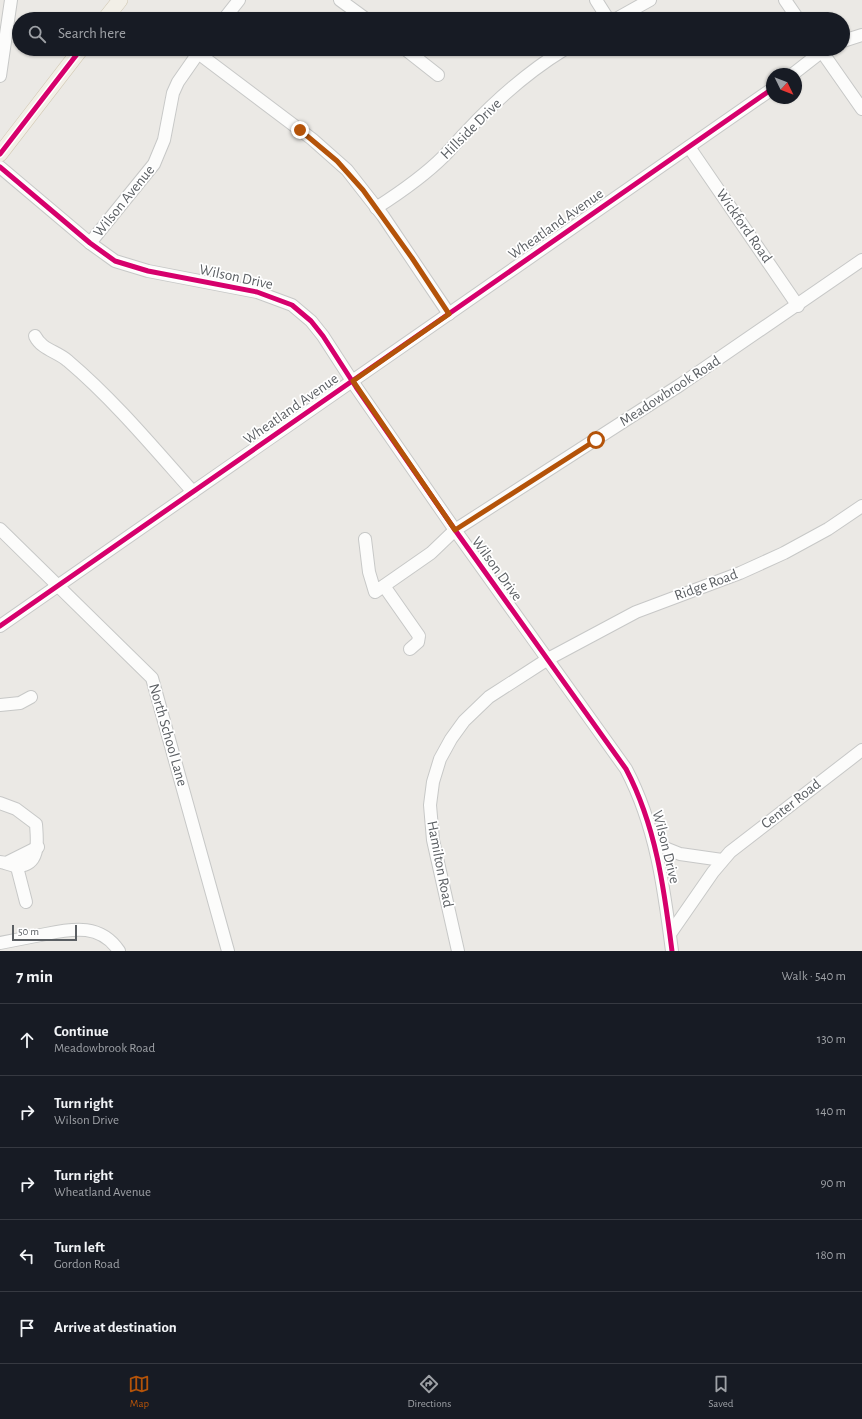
<!DOCTYPE html>
<meta charset="utf-8">
<style>
body{margin:0;font-family:"Alegreya Sans",sans-serif;background:#242831;color:#f1f3f6}
.compass{position:absolute;left:766px;top:68px;width:36px;height:36px;border-radius:50%;background:#171b24;box-shadow:0 1px 3px #0004;rotate:133deg}
.scale{position:absolute;left:12px;bottom:10px;width:65px;box-sizing:border-box;padding-left:4px;border:2px solid #5b5f63;border-top:0;font-size:11px;line-height:14px;white-space:nowrap;color:#5b5f63;-webkit-text-stroke:3px #fff;paint-order:stroke}
.stop{position:absolute;width:12px;height:12px;margin:-9px;border:3px solid #b45309;border-radius:50%;background:#fff}
.stop.end{background:#b45309;border-color:#fff;box-shadow:0 1px 4px #0008}
.list{margin:0;padding:0;list-style:none}
h2{display:flex;justify-content:space-between;align-items:center;height:52px;margin:0;padding:0 16px;font-size:17px}
h2 small{font-size:13px;font-weight:400;color:#9ea1a6}
.list li{display:grid;grid-template-columns:26px 1fr auto;gap:12px;align-items:center;box-sizing:border-box;height:72px;padding:0 16px;border-top:1px solid #363941}
.list b{display:block;font-size:15px;white-space:nowrap}
.list p{margin:0;font-size:13px;white-space:nowrap;color:#9ea1a6}
.list em{font-size:13px;font-style:normal;color:#9ea1a6}
.icon{flex:none;width:22px;height:22px;fill:none;stroke:currentColor;stroke-width:2;stroke-linecap:round;stroke-linejoin:round}
.map{position:relative;flex:none;width:862px;height:951px;overflow:hidden}
.search{position:absolute;background:#171b24;box-shadow:0 1px 3px #0004;left:12px;right:12px;top:12px;height:44px;display:flex;align-items:center;gap:10px;box-sizing:border-box;padding:0 14px;border-radius:22px;color:#9ea1a6;font-size:15px}
.sheet{height:412px;background:#171b24}
nav{display:flex;justify-content:space-around;align-items:center;box-sizing:border-box;height:56px;border-top:1px solid #363941;background:#171b24;font-size:11px;color:#9ea1a6}
nav a{display:grid;justify-items:center;gap:2px}
nav .on{color:#b45309}
.map>svg:first-child{display:block}
.lines{fill:none;stroke-linecap:round;stroke-linejoin:round}
.minor-casing{stroke:#c7c8c7;stroke-width:14}
.major-casing{stroke:#d2c9b4;stroke-width:16}
.minor{stroke:#fcfcfb;stroke-width:12}
.major{stroke:#f2efe7;stroke-width:15}
.cycleway-casing{stroke:#fff;stroke-width:8}
.cycleway{stroke:#d6006c;stroke-width:5}
.route{stroke:#b45309;stroke-width:5}
.labels{text-anchor:middle;dominant-baseline:central;stroke-width:3.5;stroke-linejoin:round;paint-order:stroke}
.street-label{font-size:15px;fill:#5b5f63;stroke:#fff}
</style>
<div class="map">
<svg width="862" height="951" viewBox="0 0 862 951">
<rect width="100%" height="100%" fill="#ebe9e5"/>
<g class="lines">
<defs>
<g id="minor">
<path d="M340,0l26,19"/>
<path d="M596,0l12,19"/>
<path d="M785,0l13,19"/>
<path d="M224,19l15,-19"/>
<path d="M616,19l34,-19"/>
<path d="M843,41l19,-6"/>
<path d="M405,49l33,26"/>
<path d="M820,49l42,60"/>
<path d="M198,53l114,86 35,31 36,46 66,98"/>
<path d="M793,74l32,-25"/>
<path d="M0,76l11,-76"/>
<path d="M689,147l109,159"/>
<path d="M0,167l90,76 25,18 33,10 109,21 35,13 19,16 12,15 33,51 99,143 171,239c30,57 38,119 46,182"/>
<path d="M376,208c25,-16 48,-32 68,-52 8,-8 15,-17 23,-25 29,-31 62,-60 98,-82"/>
<path d="M90,243l64,-79 10,-24 9,-47 5,-11 23,-33"/>
<path d="M35,336c7,14 22,15 33,25 46,39 85,86 125,131"/>
<path d="M0,529l152,149 76,273"/>
<path d="M365,539l4,33 6,20 56,-39 24,-23 225,-145 182,-125"/>
<path d="M384,586l35,50 -1,6 -8,7"/>
<path d="M0,626l772,-537"/>
<path d="M0,705l20,-2 11,-6"/>
<path d="M0,803l16,6 20,15c1,16 5,41 -18,42 -6,1 -12,-4 -18,-4"/>
<path d="M655,844l25,10 42,6"/>
<path d="M6,863l32,-16"/>
<path d="M17,867l9,35"/>
<path d="M670,934l43,-62 17,-20 132,-102"/>
<path d="M0,943c15,-3 31,-6 46,-9 28,-6 55,-10 73,17"/>
<path d="M458,951l-25,-111 -3,-35 3,-23 7,-23 11,-20 13,-18 25,-24 59,-38 88,-47 104,-39 44,-20 44,-24 34,-23"/>
</g>
<g id="major">
<path d="M105,19l15,-19"/>
<path d="M0,154l81,-105"/>
</g>
</defs>
<use href="#minor" class="minor-casing"/>
<use href="#major" class="major-casing"/>
<use href="#minor" class="minor"/>
<use href="#major" class="major"/>
<defs>
<g id="cycleway">
<path d="M0,154l81,-105"/>
<path d="M0,167l90,76 25,18 33,10 109,21 35,13 19,16 12,15 33,51 99,143 171,239c30,57 38,119 46,182"/>
<path d="M0,626l772,-537"/>
</g>
</defs>
<use href="#cycleway" class="cycleway-casing"/>
<use href="#cycleway" class="cycleway"/>
</g>
<g class="lines">
<path class="route" d="M300,130l37,31 26,29 49,68 37,56 -96,67 102,149 141,-90"/>
</g>
<g class="labels">
<g class="street-label">
<text transform="translate(471 129) rotate(-45)">Hillside Drive</text>
<text transform="translate(124 201) rotate(-51)">Wilson Avenue</text>
<text transform="translate(556 224) rotate(-35)">Wheatland Avenue</text>
<text transform="translate(744 226) rotate(55)">Wickford Road</text>
<text transform="translate(236 277) rotate(12)">Wilson Drive</text>
<text transform="translate(670 391) rotate(-33)">Meadowbrook Road</text>
<text transform="translate(291 409) rotate(-35)">Wheatland Avenue</text>
<text transform="translate(497 569) rotate(54)">Wilson Drive</text>
<text transform="translate(706 585) rotate(-20)">Ridge Road</text>
<text transform="translate(168 735) rotate(74)">North School Lane</text>
<text transform="translate(791 804) rotate(-38)">Center Road</text>
<text transform="translate(666 847) rotate(76)">Wilson Drive</text>
<text transform="translate(440 864) rotate(79)">Hamilton Road</text>
</g>
</g>
</svg>
<svg class="compass" viewBox="-18 -18 36 36"><path d="M0-13l5 13h-10z" fill="#e53935"/><path d="M0 13l5-13h-10z" fill="#9ea1a6"/></svg>
<div class="scale">50 m</div>
<div class="stop" style="left:596px;top:440px"></div>
<div class="stop end" style="left:300px;top:130px"></div>
<div class="search"><svg class="icon" aria-label="search" viewBox="0 0 24 24"><circle cx="10" cy="10" r="6"/><path d="M15 15l6 6"/></svg>Search here</div>
</div>
<section class="sheet">
<h2>7 min<small>Walk · 540 m</small></h2>
<ul class="list">
<li><svg class="icon" aria-label="ahead" viewBox="0 0 24 24"><path d="M12 20V5M6 11l6-6 6 6"/></svg><div><b>Continue</b><p>Meadowbrook Road</p></div><em>130 m</em></li>
<li><svg class="icon" aria-label="right" viewBox="0 0 24 24"><path d="M7 20v-9h11M14 6l5 5-5 5"/></svg><div><b>Turn right</b><p>Wilson Drive</p></div><em>140 m</em></li>
<li><svg class="icon" aria-label="right" viewBox="0 0 24 24"><path d="M7 20v-9h11M14 6l5 5-5 5"/></svg><div><b>Turn right</b><p>Wheatland Avenue</p></div><em>90 m</em></li>
<li><svg class="icon" aria-label="left" viewBox="0 0 24 24"><path d="M17 20v-9H6M10 6l-5 5 5 5"/></svg><div><b>Turn left</b><p>Gordon Road</p></div><em>180 m</em></li>
<li><svg class="icon" aria-label="arrive" viewBox="0 0 24 24"><path d="M6 21V4h12l-3 4 3 4H6"/></svg><div><b>Arrive at destination</b></div></li>
</ul>
</section>
<nav>
<a class="on"><svg class="icon" aria-label="map" viewBox="0 0 24 24"><path d="M3 6l6-2 6 2 6-2v14l-6 2-6-2-6 2zM9 4v14M15 6v14"/></svg>Map</a>
<a><svg class="icon" aria-label="directions" viewBox="0 0 24 24"><path d="M12 3l9 9-9 9-9-9zM9 14v-3h6M13 9l2 2-2 2"/></svg>Directions</a>
<a><svg class="icon" aria-label="saved" viewBox="0 0 24 24"><path d="M7 4h10v16l-5-4-5 4z"/></svg>Saved</a>
</nav>
